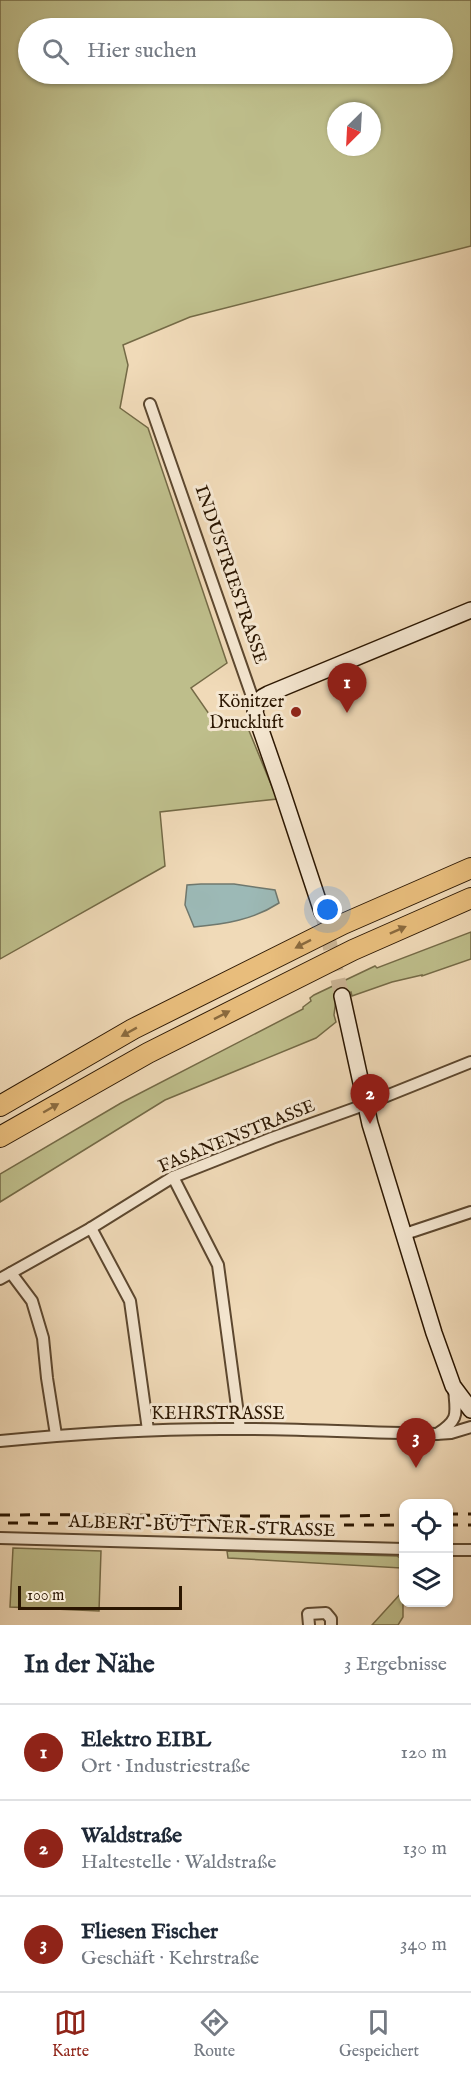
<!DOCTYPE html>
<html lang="de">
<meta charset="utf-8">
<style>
body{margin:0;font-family:"IM FELL English",serif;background:#f6f6f7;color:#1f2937}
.controls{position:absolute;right:18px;bottom:18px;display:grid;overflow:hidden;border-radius:12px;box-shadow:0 2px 4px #0004}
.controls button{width:54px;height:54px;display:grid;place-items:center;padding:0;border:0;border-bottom:2px solid #e0e1e3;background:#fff;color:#1f2937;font:30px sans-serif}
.compass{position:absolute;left:327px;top:102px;width:54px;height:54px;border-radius:50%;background:#fff;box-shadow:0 2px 4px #0004;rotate:204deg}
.scale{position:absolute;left:18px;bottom:15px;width:164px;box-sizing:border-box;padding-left:6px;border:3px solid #2b1601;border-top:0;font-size:16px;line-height:21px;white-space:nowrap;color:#2b1601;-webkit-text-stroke:4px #f5e7d1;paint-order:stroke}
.you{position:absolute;left:328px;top:910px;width:21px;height:21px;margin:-15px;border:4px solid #fff;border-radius:50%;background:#1a73e8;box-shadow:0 0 0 9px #1a73e833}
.badge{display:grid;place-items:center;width:39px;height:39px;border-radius:50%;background:#8f2418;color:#fff;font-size:20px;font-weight:700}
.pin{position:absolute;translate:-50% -50px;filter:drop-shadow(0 2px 3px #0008)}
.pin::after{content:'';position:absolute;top:32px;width:21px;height:18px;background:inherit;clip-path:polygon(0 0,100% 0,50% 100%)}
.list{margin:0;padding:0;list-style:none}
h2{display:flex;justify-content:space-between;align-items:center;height:78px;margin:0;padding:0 24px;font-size:26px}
h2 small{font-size:20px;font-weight:400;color:#747a83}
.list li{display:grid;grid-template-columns:39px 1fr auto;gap:18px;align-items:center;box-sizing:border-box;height:96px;padding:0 24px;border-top:2px solid #e0e1e3}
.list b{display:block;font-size:22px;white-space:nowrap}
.list p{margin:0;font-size:20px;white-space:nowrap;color:#747a83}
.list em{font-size:20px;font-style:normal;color:#747a83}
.icon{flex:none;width:33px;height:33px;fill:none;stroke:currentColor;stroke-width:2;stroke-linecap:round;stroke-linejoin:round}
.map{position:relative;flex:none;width:471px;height:1625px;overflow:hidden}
.search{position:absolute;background:#fff;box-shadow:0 2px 4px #0004;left:18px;right:18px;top:18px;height:66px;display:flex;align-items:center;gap:15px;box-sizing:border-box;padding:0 21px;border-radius:33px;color:#747a83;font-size:22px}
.sheet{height:366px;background:#fff}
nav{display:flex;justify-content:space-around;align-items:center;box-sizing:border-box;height:84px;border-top:2px solid #e0e1e3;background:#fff;font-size:16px;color:#747a83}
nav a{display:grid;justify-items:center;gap:3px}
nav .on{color:#8f2418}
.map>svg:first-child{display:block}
.green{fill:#bebe8b;stroke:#746a46;stroke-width:1.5;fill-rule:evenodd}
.water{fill:#9cb9b6;stroke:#6f786e;stroke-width:1.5}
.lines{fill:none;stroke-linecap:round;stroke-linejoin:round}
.secondary-tunnel{stroke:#c9b393;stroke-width:15;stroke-dasharray:15 8;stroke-linecap:butt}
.street-casing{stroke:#5c472f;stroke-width:14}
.secondary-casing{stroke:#2b1601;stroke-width:18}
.highway-casing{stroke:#2b1601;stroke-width:22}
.street{stroke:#f5e7d1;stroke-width:10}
.secondary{stroke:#f5e7d1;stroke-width:15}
.highway{stroke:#e8bd7c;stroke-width:20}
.rail{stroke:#2b1601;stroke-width:3;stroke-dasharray:10 10;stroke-linecap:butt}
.oneway{fill:#8a6a3e}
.poi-dot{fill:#8f2418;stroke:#f5e7d1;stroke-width:2}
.labels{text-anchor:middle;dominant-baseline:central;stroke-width:6;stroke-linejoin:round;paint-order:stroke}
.street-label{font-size:18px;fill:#2b1601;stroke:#f5e7d1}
.poi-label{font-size:18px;fill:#2b1601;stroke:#f5e7d1;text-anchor:end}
</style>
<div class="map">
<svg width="471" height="1625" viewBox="0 0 471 1625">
<rect width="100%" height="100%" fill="#f0dab8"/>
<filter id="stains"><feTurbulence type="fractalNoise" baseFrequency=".00333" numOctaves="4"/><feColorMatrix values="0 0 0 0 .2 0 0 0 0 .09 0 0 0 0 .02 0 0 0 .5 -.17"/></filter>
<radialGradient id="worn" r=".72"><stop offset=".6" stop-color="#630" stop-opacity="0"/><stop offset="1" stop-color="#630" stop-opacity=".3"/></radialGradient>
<g class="green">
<path d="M0,0h471v246l-281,71 -67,28 5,20 -8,43 28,20 79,235 -36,25 27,39 27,-6 32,78 -117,13 5,54 -165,93zM28,28h414v46h-414zM336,111h36v36h-36z"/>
<path d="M471,932v27l-49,17v-1l-30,7 -40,14 -1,-4 -15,7 -2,16 2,7 -20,16 -151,62 -165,102v-28l121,-71 182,-94v-2l8,-6 -1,-3 4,-3 61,-29 2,2z"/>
<path d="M13,1548l88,3 -2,60 -89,-4z"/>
<path d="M227,1551l170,5 3,2 1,10 -173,-10z"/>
<path d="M403,1591v26l-5,8h-26z"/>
</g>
<path class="water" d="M201,884h33l41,6 4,13c-26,17 -54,21 -85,24l-9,-22 2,-20z"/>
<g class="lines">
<path class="secondary-tunnel" d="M322,912l20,84"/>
<defs>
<g id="street">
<path d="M150,404l105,301"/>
<path d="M173,1177l45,88 22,164"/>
<path d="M91,1228l39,73 18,129"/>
<path d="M405,1234l66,-22"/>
<path d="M11,1273l21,28 11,37 4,40 9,57"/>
<path d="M0,1279l91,-51 82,-51 99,-39 92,-33 107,-43"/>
<path d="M437,1434c23,-15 19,-20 17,-45"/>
<path d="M0,1441c80,-8 160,-13 241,-12 65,0 130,4 195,5l15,-1 20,-6"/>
<path d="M0,1538l404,11"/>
<path d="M448,1550h23"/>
<path d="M309,1625l-1,-11 18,-1 5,6v6"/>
</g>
<g id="secondary">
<path d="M322,912l-41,-124 -26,-75c1,-10 4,-15 13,-19l203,-84"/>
<path d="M342,996l28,128 64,209 19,53 18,24"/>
</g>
<g id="highway">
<path d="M0,1106l133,-77 210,-105 128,-56"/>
<path d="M0,1137l148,-84 205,-103 118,-52"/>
</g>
</defs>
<use href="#street" class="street-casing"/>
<use href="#secondary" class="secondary-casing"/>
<use href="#highway" class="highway-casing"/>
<use href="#street" class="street"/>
<use href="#secondary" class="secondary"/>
<use href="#highway" class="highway"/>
<g class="rail">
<path d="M448,1514h23"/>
<path d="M0,1515c135,-1 269,3 404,0"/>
<path d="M8,1523l195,1"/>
<path d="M344,1525h60"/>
<path d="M448,1525h23"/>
</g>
</g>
<defs><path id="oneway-solid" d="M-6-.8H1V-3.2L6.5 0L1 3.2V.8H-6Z" transform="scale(1.5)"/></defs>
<g class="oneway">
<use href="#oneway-solid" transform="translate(398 930) rotate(-24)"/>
<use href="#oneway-solid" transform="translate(303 944) rotate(153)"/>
<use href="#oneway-solid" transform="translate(222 1015) rotate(-27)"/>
<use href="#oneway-solid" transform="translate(129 1032) rotate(151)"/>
<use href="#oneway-solid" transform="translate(51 1108) rotate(-30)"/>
</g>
<circle class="poi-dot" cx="296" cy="712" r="6"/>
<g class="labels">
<g class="street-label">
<text transform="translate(230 575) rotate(71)">INDUSTRIESTRASSE</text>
<text transform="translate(237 1137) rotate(-22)">FASANENSTRASSE</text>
<text x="218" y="1414">KEHRSTRASSE</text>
<text transform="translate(202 1527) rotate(2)">ALBERT-BÜTTNER-STRASSE</text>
</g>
<g class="poi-label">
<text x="284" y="702">Könitzer<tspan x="284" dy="21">Druckluft</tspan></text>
</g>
</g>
<rect width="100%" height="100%" filter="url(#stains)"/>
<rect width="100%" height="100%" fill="url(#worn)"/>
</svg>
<div class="controls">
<button><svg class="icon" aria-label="locate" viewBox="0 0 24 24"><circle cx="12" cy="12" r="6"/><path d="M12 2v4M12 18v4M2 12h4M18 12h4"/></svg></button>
<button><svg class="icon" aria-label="layers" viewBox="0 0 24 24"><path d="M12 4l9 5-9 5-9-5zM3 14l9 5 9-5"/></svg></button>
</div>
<svg class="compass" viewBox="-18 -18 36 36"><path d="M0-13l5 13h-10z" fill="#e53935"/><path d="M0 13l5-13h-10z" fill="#747a83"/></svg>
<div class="scale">100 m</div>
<div class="you"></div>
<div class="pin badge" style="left:347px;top:713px">1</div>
<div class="pin badge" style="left:370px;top:1124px">2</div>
<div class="pin badge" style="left:416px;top:1468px">3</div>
<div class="search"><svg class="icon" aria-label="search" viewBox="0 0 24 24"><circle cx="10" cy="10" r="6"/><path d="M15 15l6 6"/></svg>Hier suchen</div>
</div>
<section class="sheet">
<h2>In der Nähe<small>3 Ergebnisse</small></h2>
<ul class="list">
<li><span class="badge">1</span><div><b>Elektro EIBL</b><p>Ort · Industriestraße</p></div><em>120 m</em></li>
<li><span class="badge">2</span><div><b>Waldstraße</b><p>Haltestelle · Waldstraße</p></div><em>130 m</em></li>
<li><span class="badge">3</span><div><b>Fliesen Fischer</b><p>Geschäft · Kehrstraße</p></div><em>340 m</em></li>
</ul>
</section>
<nav>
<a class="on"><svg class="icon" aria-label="map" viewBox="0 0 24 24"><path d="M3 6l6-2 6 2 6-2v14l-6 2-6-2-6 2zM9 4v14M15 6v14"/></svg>Karte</a>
<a><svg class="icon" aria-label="directions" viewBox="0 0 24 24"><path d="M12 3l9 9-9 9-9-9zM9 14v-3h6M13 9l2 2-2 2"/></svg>Route</a>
<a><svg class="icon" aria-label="saved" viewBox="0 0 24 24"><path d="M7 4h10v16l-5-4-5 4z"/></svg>Gespeichert</a>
</nav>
